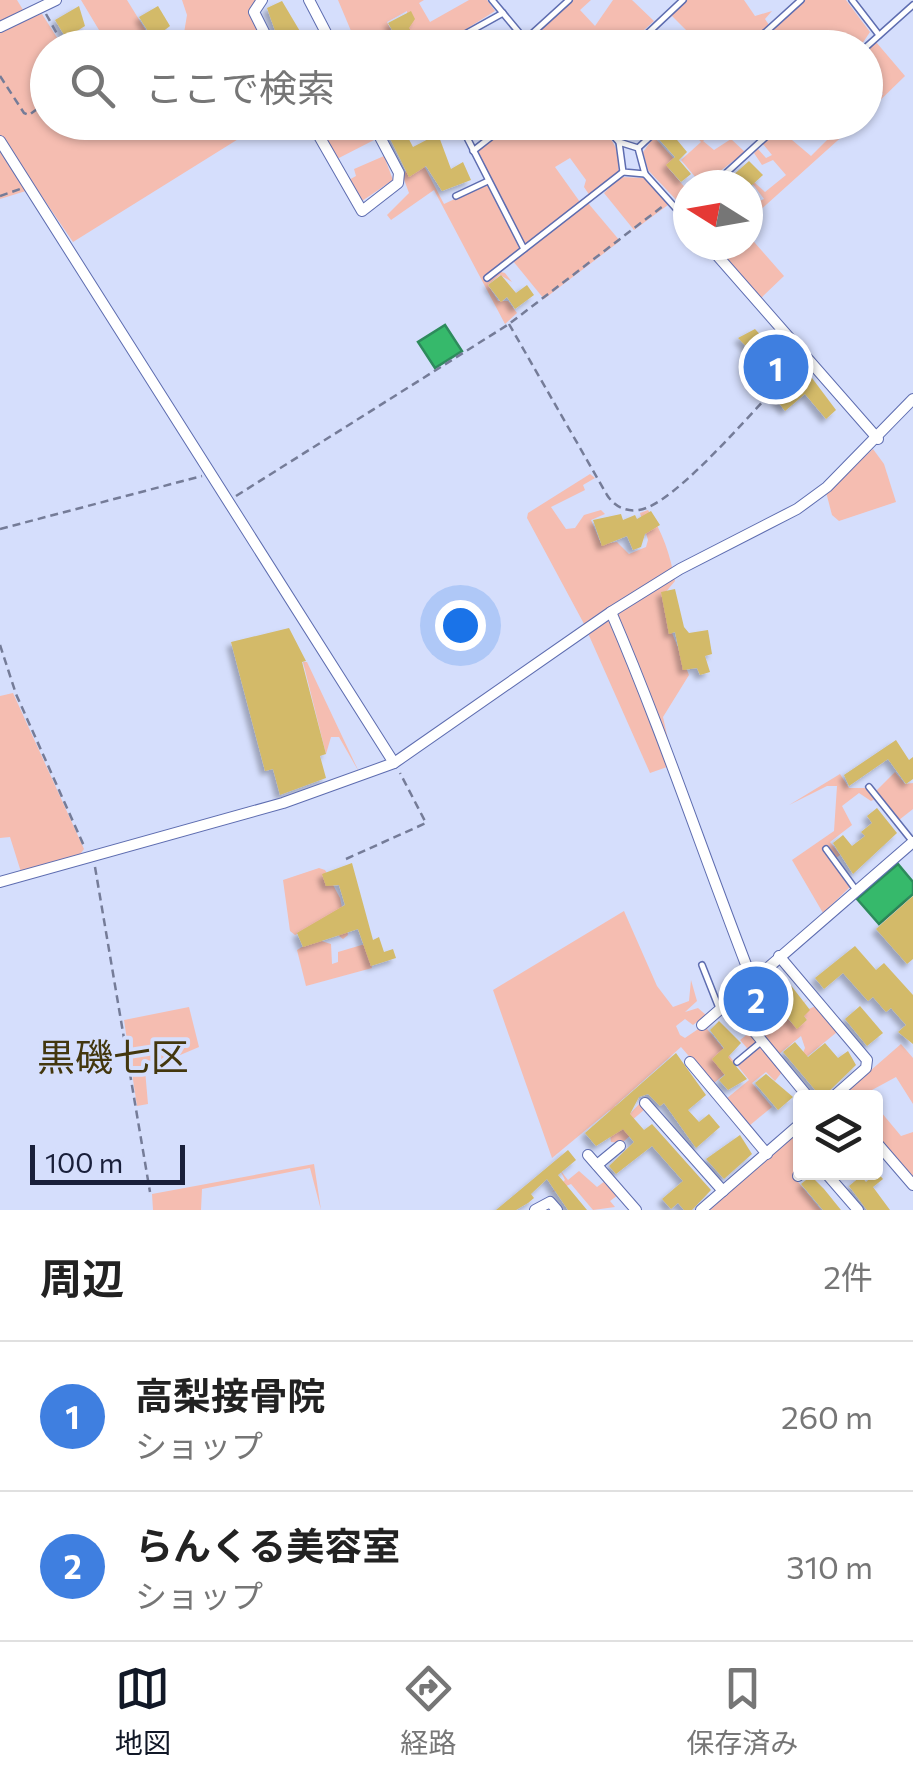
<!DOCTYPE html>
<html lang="ja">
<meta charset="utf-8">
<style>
body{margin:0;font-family:Commissioner,"Noto Sans JP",sans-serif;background:#f6f6f6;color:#222}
.controls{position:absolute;right:30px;bottom:30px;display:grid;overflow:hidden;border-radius:10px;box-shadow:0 2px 8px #0004}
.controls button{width:90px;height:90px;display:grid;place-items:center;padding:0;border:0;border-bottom:2px solid #e0e0e0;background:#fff;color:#222;font:50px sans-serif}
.compass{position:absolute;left:673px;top:170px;width:90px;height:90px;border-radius:50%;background:#fff;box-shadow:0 2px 8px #0004;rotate:281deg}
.scale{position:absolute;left:30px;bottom:25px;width:155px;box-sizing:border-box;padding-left:10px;border:5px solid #191f3a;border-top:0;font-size:28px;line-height:35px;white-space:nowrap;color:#191f3a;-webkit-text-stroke:8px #d5defc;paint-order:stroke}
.you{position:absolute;left:460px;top:625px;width:35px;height:35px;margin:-25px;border:8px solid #fff;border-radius:50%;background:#1a73e8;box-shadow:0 0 0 15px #1a73e833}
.badge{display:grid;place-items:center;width:65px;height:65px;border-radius:50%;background:#111827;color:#fff;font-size:32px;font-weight:700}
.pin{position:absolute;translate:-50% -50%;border:5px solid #fff;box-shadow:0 2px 10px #0006}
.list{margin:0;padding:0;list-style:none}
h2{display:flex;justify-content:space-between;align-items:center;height:130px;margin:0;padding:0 40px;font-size:42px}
h2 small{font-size:32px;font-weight:400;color:#767676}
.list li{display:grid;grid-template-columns:65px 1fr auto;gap:30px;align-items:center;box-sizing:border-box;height:150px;padding:0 40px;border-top:2px solid #e0e0e0}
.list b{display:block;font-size:38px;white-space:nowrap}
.list p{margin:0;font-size:32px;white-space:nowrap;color:#767676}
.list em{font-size:32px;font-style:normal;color:#767676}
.icon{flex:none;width:55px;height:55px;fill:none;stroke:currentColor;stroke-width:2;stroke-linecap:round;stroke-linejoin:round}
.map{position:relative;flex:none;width:913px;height:1210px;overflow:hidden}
.search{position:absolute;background:#fff;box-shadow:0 2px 8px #0004;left:30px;right:30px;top:30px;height:110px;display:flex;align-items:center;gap:25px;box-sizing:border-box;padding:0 35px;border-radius:55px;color:#767676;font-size:38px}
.sheet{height:430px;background:#fff}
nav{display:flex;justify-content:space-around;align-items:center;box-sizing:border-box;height:140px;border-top:2px solid #e0e0e0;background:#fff;font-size:28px;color:#767676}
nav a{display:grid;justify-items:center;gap:5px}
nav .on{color:#111827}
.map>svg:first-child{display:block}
.green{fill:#f5bdb1}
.water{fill:#36b96b;stroke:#2d8b5c;stroke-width:2.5}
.building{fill:#d3ba69;filter:url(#shadow)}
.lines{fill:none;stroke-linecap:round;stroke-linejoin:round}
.lane-casing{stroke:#5e6db0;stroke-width:8}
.street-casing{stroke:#5e6db0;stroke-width:12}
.path{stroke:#757c98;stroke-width:2.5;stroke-dasharray:8 5;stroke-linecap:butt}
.lane{stroke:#fff;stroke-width:5}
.street{stroke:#fff;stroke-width:10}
.labels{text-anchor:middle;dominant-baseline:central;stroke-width:8;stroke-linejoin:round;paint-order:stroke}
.neighbourhood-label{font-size:38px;fill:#43370e;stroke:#d5defc}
</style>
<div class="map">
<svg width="913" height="1210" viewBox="0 0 913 1210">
<defs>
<filter id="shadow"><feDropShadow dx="-4.5" dy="4.5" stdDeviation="2.5" flood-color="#0004"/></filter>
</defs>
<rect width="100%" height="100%" fill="#d5defc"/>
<g class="green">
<path d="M0,0h17l11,18 14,-4 21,33 -15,1v74l216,1 -191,119 -54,-79 10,27 -29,9z"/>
<path d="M81,0h46l29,47h-51l3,-2z"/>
<path d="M182,0h74l-7,10 18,37 -103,1 20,-15 3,-18z"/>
<path d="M338,0h86l-5,3 11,19 39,-22h18l8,11 -59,37 -21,-6 -7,-11 -1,-20 -20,11 12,25h-49l4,-9z"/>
<path d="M573,0h18l-11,10 15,16 18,-26h19l22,21 -29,26h-88l-5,-10z"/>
<path d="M687,0h57l11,16 17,-5 -7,8 4,6 -25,22h-63l8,-14 -18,-18z"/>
<path d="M804,0h42l24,32 -10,15 -108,1z"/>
<path d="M876,42l29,34 -39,38 17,-20 -17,-21v-21z"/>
<path d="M315,123h52l9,16 -41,21z"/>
<path d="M514,123h84c15,17 23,27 20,51l-28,22 -6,-9 2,-7 -16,-22 -15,9 25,35 -54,44 -47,-89v-8z"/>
<path d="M684,123h43l-24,18 11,9 17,-11 14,13 -43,33 -21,-25 20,-18z"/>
<path d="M851,123h6l-109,98 2,-16 14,-6 -18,-24 19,17 21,-17 -13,-15 -11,5 -8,-12 4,-4 8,9 6,-3 -9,-11 16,-15 32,27 29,-29 3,3z"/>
<path d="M654,137l23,25 -8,7 19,22v12l-6,3 -34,-36 -5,-18z"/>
<path d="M384,156l9,24 -34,23 -12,-22 9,-5 -2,-7z"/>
<path d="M422,162l22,42 43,-20 33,65 -36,28 4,4 13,-9 4,1 7,9 -12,-7 -12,10 10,16h10l9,12 -12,11 -71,-134 -43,30 -4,-5 22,-22 -7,-19z"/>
<path d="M620,177l25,1 23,27 -34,25 -30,-37z"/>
<path d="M588,203l32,38 -76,58 -31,-38z"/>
<path d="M748,235l36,41 -25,24 -42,-50 1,-5h30z"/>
<path d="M873,449l11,15 12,38 -57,19 -7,-6 -6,-23z"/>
<path d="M590,474l5,4 -12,7 2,5 -34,17 15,22 9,-1 9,-13 17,-5 4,4 -14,6 10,24 16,-2 12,12 17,-7 2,-7 -8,-27 8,-3c15,23 22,44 27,71l-11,13 6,34 19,47 -26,42 6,27 -2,23 -17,6 -67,-151 -56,-104 1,-5z"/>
<path d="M303,662h4l52,110 -20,-35h-8l-5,17z"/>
<path d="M13,693l71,156 -6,8 -57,15 -11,-35 -10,1v-142z"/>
<path d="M895,772l10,12 8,-1v26l-14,11 -23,-29z"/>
<path d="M840,774l9,14h18l8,11 -4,2 -12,-8 -17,13 10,19 -22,17 10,13 -4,3 -9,-13 -5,3 28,39 -27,26 -31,-53 42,-29 3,-45h-10l-38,19z"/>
<path d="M319,868l6,2 15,28 8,37 -5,4 -21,-16 -27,12 -5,-4 -7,-51z"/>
<path d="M624,911l33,75 16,21 16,-6 2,-21 6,21 -12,11 13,-4 8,7 -13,10 -8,-6 -9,7 4,9 5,3 38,-26 -16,17 29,35 -23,20 -32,-37 -66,59 11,12 14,-15 5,6 -15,13 6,8 -14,13 -11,-1 -1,-7 13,-11 -13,-14 -58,48 -59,-168z"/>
<path d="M315,939l16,5 1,20 6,-2v-10l27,-8 7,24 -66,18 -9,-36z"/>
<path d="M809,998l-21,21 9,9 10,-8 -6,-8 15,-6 21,26 -39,32 7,-16 -4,-12 -23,19 -15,-18z"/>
<path d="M189,1007l10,40 -54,23 3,34 -11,2 -13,-86z"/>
<path d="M749,1033l33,39 -7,9 -9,-9 -14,11 20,24 -23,19 -23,-27 23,-19 -12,-15 10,-17 -7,-8z"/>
<path d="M901,1044l12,14v46l-17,-27 -24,13v7l-33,1z"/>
<path d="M876,1106l25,30 12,-4v50l-37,-42z"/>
<path d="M793,1138l7,9v23l-6,7 27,33h-118l75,-65z"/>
<path d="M314,1164l7,46 -11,-42 -108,21 -1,21h-48l-1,-16z"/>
<path d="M560,1170l8,10 11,-9 18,16 8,-6 13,14 -8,6 5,6 -22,3 -22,-26 -19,8 13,-12z"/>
</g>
<g class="water">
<path d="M445,325l17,26 -27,17 -17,-26z"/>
<path d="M898,864l15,18v12l-34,30 -22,-25z"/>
</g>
<g class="building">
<path d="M282,1l19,32 -22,9 -12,-34z"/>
<path d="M79,6l6,20 -19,12 -11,-18z"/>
<path d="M158,6l12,20 -17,13 -14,-22z"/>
<path d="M411,11l4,8 -6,9 7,11 -14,8 -14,-24z"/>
<path d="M382,122h18l13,25 25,-13 13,35 12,-7 8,18 -29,11 -16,-25 -17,11z"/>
<path d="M668,129l19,23 -8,8 12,14 -10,8 -15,-17 9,-8 -17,-19z"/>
<path d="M749,161l14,14 -11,10h-30z"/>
<path d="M501,275l15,18 11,-8 7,10 -19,14 -8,-12 -6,5 -13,-17z"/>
<path d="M755,329l28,31 3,8 -10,9 -38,-39z"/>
<path d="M806,370l30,40 -10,9 -21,-25 -20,17 -10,-13z"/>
<path d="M651,511l9,14 -15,9 -4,13 -8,3 -6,-14 -25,10 -9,-26 28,-6 2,6 12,-5 2,4z"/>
<path d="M675,589l9,38 5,6 19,-3 4,24 -7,2 5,16 -10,3 -3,-7 -14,2 -8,-38 -6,2 -8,-42z"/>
<path d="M289,628l17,33 -4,1 24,92 -6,2 6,22 -46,17 -7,-26 -8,2 -34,-129z"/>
<path d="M896,740l13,20 4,-3v22l-7,5 -18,-25 -39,27 -5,-11z"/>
<path d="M877,808l20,25 -44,41 -20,-31 10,-8 9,11 13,-10 -4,-4 11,-9 -5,-7z"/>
<path d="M352,863l21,77 6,-3 5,15 9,-3 3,9 -25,8 -13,-37 -55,18 -6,-14 48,-28 -6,-20 -13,1 -4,-12z"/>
<path d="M913,896v63l-6,5 -31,-35z"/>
<path d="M855,946l21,24 8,-7 29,32v49l-15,-12 8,-7 -15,-17 -5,4 -13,-15 -5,4 -25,-28 -19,16 -9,-11z"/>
<path d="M779,970l31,40 -6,6 3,4 -10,9 -10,-12 -19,15 -26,-30z"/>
<path d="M860,1006l23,27 -16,13 -22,-27z"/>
<path d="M719,1021l22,22 -13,14 19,22 -19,11 -9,-10 6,-5 -13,-16 12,-11 -14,-18z"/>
<path d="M795,1042l13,15 17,-14 13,15 10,-7 8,14 -34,33 -39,-46z"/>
<path d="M676,1053l30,42 -18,15 11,12 10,-8 11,13 -24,21 -32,-45 -4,3 -12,-12 -9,3 -9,17 14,16 8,-6 59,66 -19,20h-8l-6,-7 -7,6 -9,-10 21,-18 -31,-35 -36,28 -7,-8 25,-24 -11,-13 -27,17 -11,-13z"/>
<path d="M766,1074l27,23 -15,13 -23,-27z"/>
<path d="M740,1135l12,19 -28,25 -18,-20z"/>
<path d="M568,1150l8,10 -18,15 29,35h-19l-21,-31 -16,15 3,4 -6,5 -12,7h-20z"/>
<path d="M877,1172l6,7 -10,8 17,23h-23l-18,-24 12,-10 5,6z"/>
<path d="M811,1176l13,13 17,21h-18l-22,-26z"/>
</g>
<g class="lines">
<defs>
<g id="lane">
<path d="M492,0l40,48"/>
<path d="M852,0l27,35"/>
<path d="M525,40l44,-40"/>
<path d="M440,48l63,-35"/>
<path d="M632,48l51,-48"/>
<path d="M748,48l53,-48"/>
<path d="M865,48l48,-43"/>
<path d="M459,122l65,127"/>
<path d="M601,122l18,20 19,6 7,26 36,40 7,-7"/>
<path d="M619,142l4,30 22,2"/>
<path d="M638,148l28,-26"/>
<path d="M473,151l37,-29"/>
<path d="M713,185l69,-63"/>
<path d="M456,196l32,-15"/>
<path d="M487,278l136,-106"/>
<path d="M869,787l44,55"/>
<path d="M826,849l30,41"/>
<path d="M702,965l17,43"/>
<path d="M737,1062l24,-20"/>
</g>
<g id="street">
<path d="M262,0l-8,12 18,36"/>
<path d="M309,0l25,48"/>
<path d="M0,27l56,-27"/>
<path d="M311,122l51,89 36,-28 1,-10 -27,-51"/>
<path d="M0,141l394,622"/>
<path d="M681,214l7,8"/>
<path d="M708,245l170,194"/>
<path d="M611,612c52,121 93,245 141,368"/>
<path d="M0,882l283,-79 111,-40 217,-151 69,-43 117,-60 30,-22 86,-88"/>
<path d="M779,956l88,104 -1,8 -34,30"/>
<path d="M729,1001l80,97"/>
<path d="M702,1025l211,-183"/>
<path d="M690,1062l77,92"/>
<path d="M645,1103l78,88"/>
<path d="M876,1142l37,43"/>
<path d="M588,1155l48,55"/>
<path d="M597,1165l23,-19"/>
<path d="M825,1172l33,38"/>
<path d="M798,1176l5,-4"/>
<path d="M535,1210l15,-8 7,8"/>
<path d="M701,1210l99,-86"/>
</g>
</defs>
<use href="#lane" class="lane-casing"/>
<use href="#street" class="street-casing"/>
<g class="path">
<path d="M46,14l19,34"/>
<path d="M0,76l24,37 5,2 19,-14"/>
<path d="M0,196l20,-7"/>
<path d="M509,324l98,171c7,11 18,17 32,15 39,-6 125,-114 159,-145"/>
<path d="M236,496l273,-172 154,-118"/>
<path d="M0,529l202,-53"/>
<path d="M0,645l16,49 68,152"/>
<path d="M346,859l80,-36 -26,-50"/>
<path d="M95,867l55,325"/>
</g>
<use href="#lane" class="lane"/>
<use href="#street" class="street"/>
</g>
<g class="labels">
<g class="neighbourhood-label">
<text x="113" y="1055">黒磯七区</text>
</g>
</g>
</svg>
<div class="controls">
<button><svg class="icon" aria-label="layers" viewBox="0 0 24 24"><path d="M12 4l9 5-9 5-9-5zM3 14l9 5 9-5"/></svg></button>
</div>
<svg class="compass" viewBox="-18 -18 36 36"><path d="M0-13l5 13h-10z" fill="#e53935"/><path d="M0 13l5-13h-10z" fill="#767676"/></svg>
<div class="scale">100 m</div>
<div class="you"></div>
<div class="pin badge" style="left:776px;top:367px;background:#3f7fe0">1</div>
<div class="pin badge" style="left:756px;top:999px;background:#3f7fe0">2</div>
<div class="search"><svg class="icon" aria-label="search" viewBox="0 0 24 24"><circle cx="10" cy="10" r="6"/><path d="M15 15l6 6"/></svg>ここで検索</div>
</div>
<section class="sheet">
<h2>周辺<small>2件</small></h2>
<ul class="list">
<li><span class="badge" style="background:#3f7fe0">1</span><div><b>高梨接骨院</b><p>ショップ</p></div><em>260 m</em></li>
<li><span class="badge" style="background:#3f7fe0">2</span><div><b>らんくる美容室</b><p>ショップ</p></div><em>310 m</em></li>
</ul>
</section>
<nav>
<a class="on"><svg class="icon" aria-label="map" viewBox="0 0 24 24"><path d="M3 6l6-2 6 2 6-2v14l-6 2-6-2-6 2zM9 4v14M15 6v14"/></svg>地図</a>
<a><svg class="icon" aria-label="directions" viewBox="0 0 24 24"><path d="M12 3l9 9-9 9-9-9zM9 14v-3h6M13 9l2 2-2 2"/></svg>経路</a>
<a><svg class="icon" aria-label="saved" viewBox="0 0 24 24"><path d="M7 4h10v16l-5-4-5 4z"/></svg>保存済み</a>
</nav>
